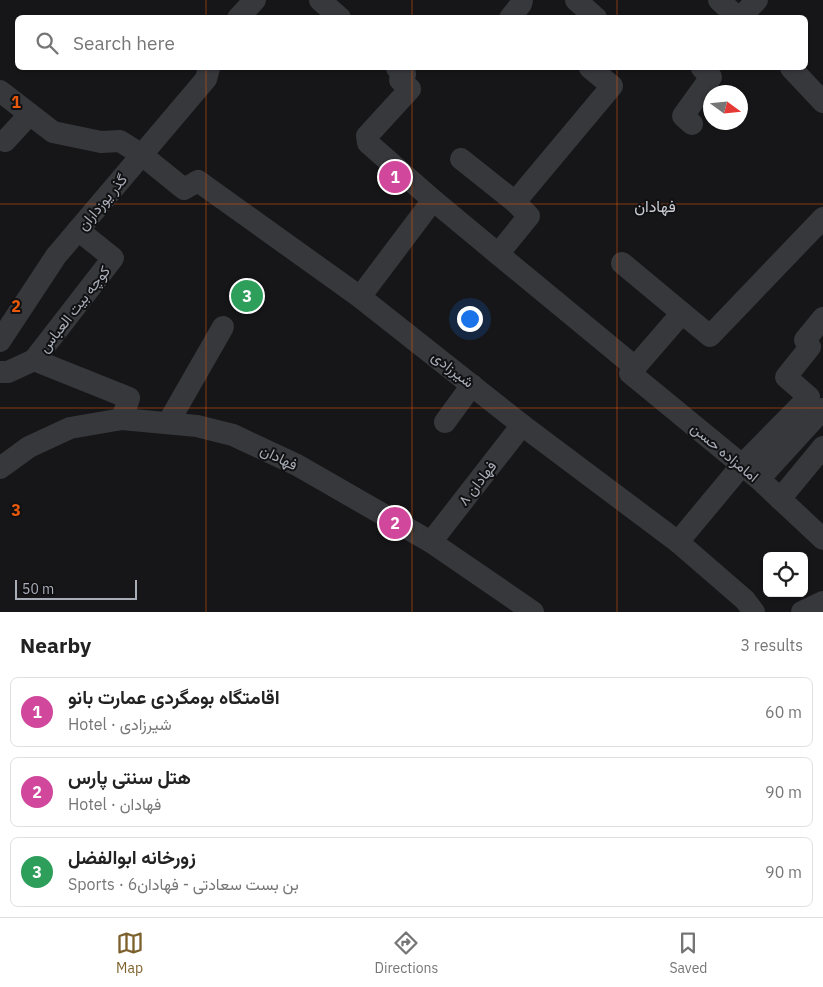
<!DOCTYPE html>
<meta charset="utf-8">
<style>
body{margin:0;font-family:"IBM Plex Sans",Vazirmatn,sans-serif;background:#f6f6f6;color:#222}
.controls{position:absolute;right:15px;bottom:15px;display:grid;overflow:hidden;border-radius:8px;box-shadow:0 1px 4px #0004}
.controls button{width:45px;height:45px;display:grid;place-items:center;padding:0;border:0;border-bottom:1px solid #e0e0e0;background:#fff;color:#222;font:25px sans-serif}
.compass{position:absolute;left:703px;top:85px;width:45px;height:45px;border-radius:50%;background:#fff;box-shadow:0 1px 4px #0004;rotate:105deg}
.scale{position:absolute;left:15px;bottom:12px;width:122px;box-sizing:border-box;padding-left:5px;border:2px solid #a8adb7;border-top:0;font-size:14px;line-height:18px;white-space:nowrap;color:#a8adb7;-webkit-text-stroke:4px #111113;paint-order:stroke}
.you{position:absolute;left:469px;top:318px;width:18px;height:18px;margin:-12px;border:4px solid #fff;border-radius:50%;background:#1a73e8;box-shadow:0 0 0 8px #1a73e833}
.badge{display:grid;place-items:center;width:32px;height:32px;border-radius:50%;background:#7d612c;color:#fff;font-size:16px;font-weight:700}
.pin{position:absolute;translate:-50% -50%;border:2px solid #fff;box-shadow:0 1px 5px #0006}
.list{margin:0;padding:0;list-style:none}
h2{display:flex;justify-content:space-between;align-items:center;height:65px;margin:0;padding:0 20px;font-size:21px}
h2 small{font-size:16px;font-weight:400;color:#767676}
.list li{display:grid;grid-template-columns:32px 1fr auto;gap:15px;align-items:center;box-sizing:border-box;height:70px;margin:0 10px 10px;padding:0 10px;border:1px solid #e0e0e0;border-radius:8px}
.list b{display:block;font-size:19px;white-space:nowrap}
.list p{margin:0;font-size:16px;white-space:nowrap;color:#767676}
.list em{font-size:16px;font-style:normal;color:#767676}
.icon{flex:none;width:28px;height:28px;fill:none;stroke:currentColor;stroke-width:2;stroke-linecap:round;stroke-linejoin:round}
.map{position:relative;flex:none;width:823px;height:612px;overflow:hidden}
.search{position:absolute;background:#fff;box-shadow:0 1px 4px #0004;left:15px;right:15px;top:15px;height:55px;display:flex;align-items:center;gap:12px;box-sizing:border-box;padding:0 18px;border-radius:8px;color:#767676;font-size:19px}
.sheet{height:305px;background:#fff}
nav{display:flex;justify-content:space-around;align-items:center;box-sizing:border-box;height:70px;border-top:1px solid #e0e0e0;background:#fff;font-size:14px;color:#767676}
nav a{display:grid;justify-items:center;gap:2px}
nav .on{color:#7d612c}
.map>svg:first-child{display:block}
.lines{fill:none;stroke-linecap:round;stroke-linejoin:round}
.minor{stroke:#37383c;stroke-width:22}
.grid{fill:none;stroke:#e8590c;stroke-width:1;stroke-opacity:0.55}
.labels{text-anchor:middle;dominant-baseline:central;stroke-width:4;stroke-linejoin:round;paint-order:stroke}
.street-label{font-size:15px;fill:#a8adb7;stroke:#111113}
.neighbourhood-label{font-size:16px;fill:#c9ccd3;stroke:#111113}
.grid-label{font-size:16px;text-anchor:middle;font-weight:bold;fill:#e8590c;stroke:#111113;stroke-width:4;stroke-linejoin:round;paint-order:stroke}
</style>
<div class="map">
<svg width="823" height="612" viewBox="0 0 823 612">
<rect width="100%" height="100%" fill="#161618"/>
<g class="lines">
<g class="minor">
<path d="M320,0l20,18"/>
<path d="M576,0l20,18"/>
<path d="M719,0l19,18"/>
<path d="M238,18l17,-18"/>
<path d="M510,18l11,-14 1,-4"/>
<path d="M740,18l17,-18"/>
<path d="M397,68l8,6 -5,6 10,9 -43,47 1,7 65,57"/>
<path d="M590,68l22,18 -97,116 14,14 -31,38 137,113"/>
<path d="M791,68l32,34"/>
<path d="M0,91l53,41 48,10 19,-1 22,14 42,34 14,-8 162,116 162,128 156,117 67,58 9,12"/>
<path d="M692,124l-9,-8 28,-39 -9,-9"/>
<path d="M5,141l25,-27"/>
<path d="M461,159l54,43"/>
<path d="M823,218l-113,118 -28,-23 -52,60 129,106 64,60"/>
<path d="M622,263l60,50"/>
<path d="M360,297l73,-97 65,54"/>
<path d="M0,341l56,-85 150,-177 3,-11"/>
<path d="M34,360l79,-102 -35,-28"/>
<path d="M0,372h8l26,-12 95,38 -7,21"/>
<path d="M445,422l27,-37"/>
<path d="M168,423l55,-96"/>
<path d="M0,468l29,-21 41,-19 52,-9 75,7 36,9 64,30 134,77 102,70"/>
<path d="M759,479l64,-70"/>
<path d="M780,499l43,-52"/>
<path d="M431,542l91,-117"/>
<path d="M678,542l64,-77 67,-68 -23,-20 24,-30 -5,-7 18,-22"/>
<path d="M802,612l21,-10"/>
</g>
</g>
<path class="grid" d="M206,0v18M412,0v18M617,0v18M206,68v544M412,68v544M617,68v544M0,204h823M0,408h823"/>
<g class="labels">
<g class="street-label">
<text transform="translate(102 202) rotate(-50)">گذر يوزداران</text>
<text transform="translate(74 309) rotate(-52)">کوچه بيت العباس</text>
<text transform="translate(453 369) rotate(38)">شیرزادی</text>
<text transform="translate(725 452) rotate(40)">امامزاده حسن</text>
<text transform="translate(279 457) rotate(26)">فهادان</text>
<text transform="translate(477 483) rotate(-52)">فهادان ۸</text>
</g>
<g class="neighbourhood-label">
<text x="655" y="206">فهادان</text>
</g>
</g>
<g class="grid-label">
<text x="16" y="108">1</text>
<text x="16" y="312">2</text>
<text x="16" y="516">3</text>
</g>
</svg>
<div class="controls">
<button><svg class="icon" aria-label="locate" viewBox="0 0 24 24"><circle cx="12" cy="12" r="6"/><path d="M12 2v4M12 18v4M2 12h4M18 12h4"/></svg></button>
</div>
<svg class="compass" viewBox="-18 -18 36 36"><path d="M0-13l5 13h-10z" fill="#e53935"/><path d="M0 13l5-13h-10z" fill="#767676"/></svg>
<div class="scale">50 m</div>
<div class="you"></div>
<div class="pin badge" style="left:395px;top:177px;background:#d1479c">1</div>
<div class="pin badge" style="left:395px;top:523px;background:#d1479c">2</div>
<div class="pin badge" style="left:247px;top:296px;background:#2e9e5b">3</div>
<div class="search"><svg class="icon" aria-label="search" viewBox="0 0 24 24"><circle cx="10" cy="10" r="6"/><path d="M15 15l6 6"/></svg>Search here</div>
</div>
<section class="sheet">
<h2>Nearby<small>3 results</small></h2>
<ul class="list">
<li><span class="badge" style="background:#d1479c">1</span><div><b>اقامتگاه بومگردی عمارت بانو</b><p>Hotel · شیرزادی</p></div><em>60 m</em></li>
<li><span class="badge" style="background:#d1479c">2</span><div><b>هتل سنتی پارس</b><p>Hotel · فهادان</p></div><em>90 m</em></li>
<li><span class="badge" style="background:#2e9e5b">3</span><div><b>زورخانه ابوالفضل</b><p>Sports · بن بست سعادتی - فهادان6</p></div><em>90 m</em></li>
</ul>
</section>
<nav>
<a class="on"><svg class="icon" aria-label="map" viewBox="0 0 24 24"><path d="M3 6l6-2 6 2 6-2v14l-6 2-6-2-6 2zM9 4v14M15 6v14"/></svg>Map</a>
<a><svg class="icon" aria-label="directions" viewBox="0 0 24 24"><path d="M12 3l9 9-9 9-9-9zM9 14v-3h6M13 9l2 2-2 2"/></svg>Directions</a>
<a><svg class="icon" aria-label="saved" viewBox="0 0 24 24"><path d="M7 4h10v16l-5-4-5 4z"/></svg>Saved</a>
</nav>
